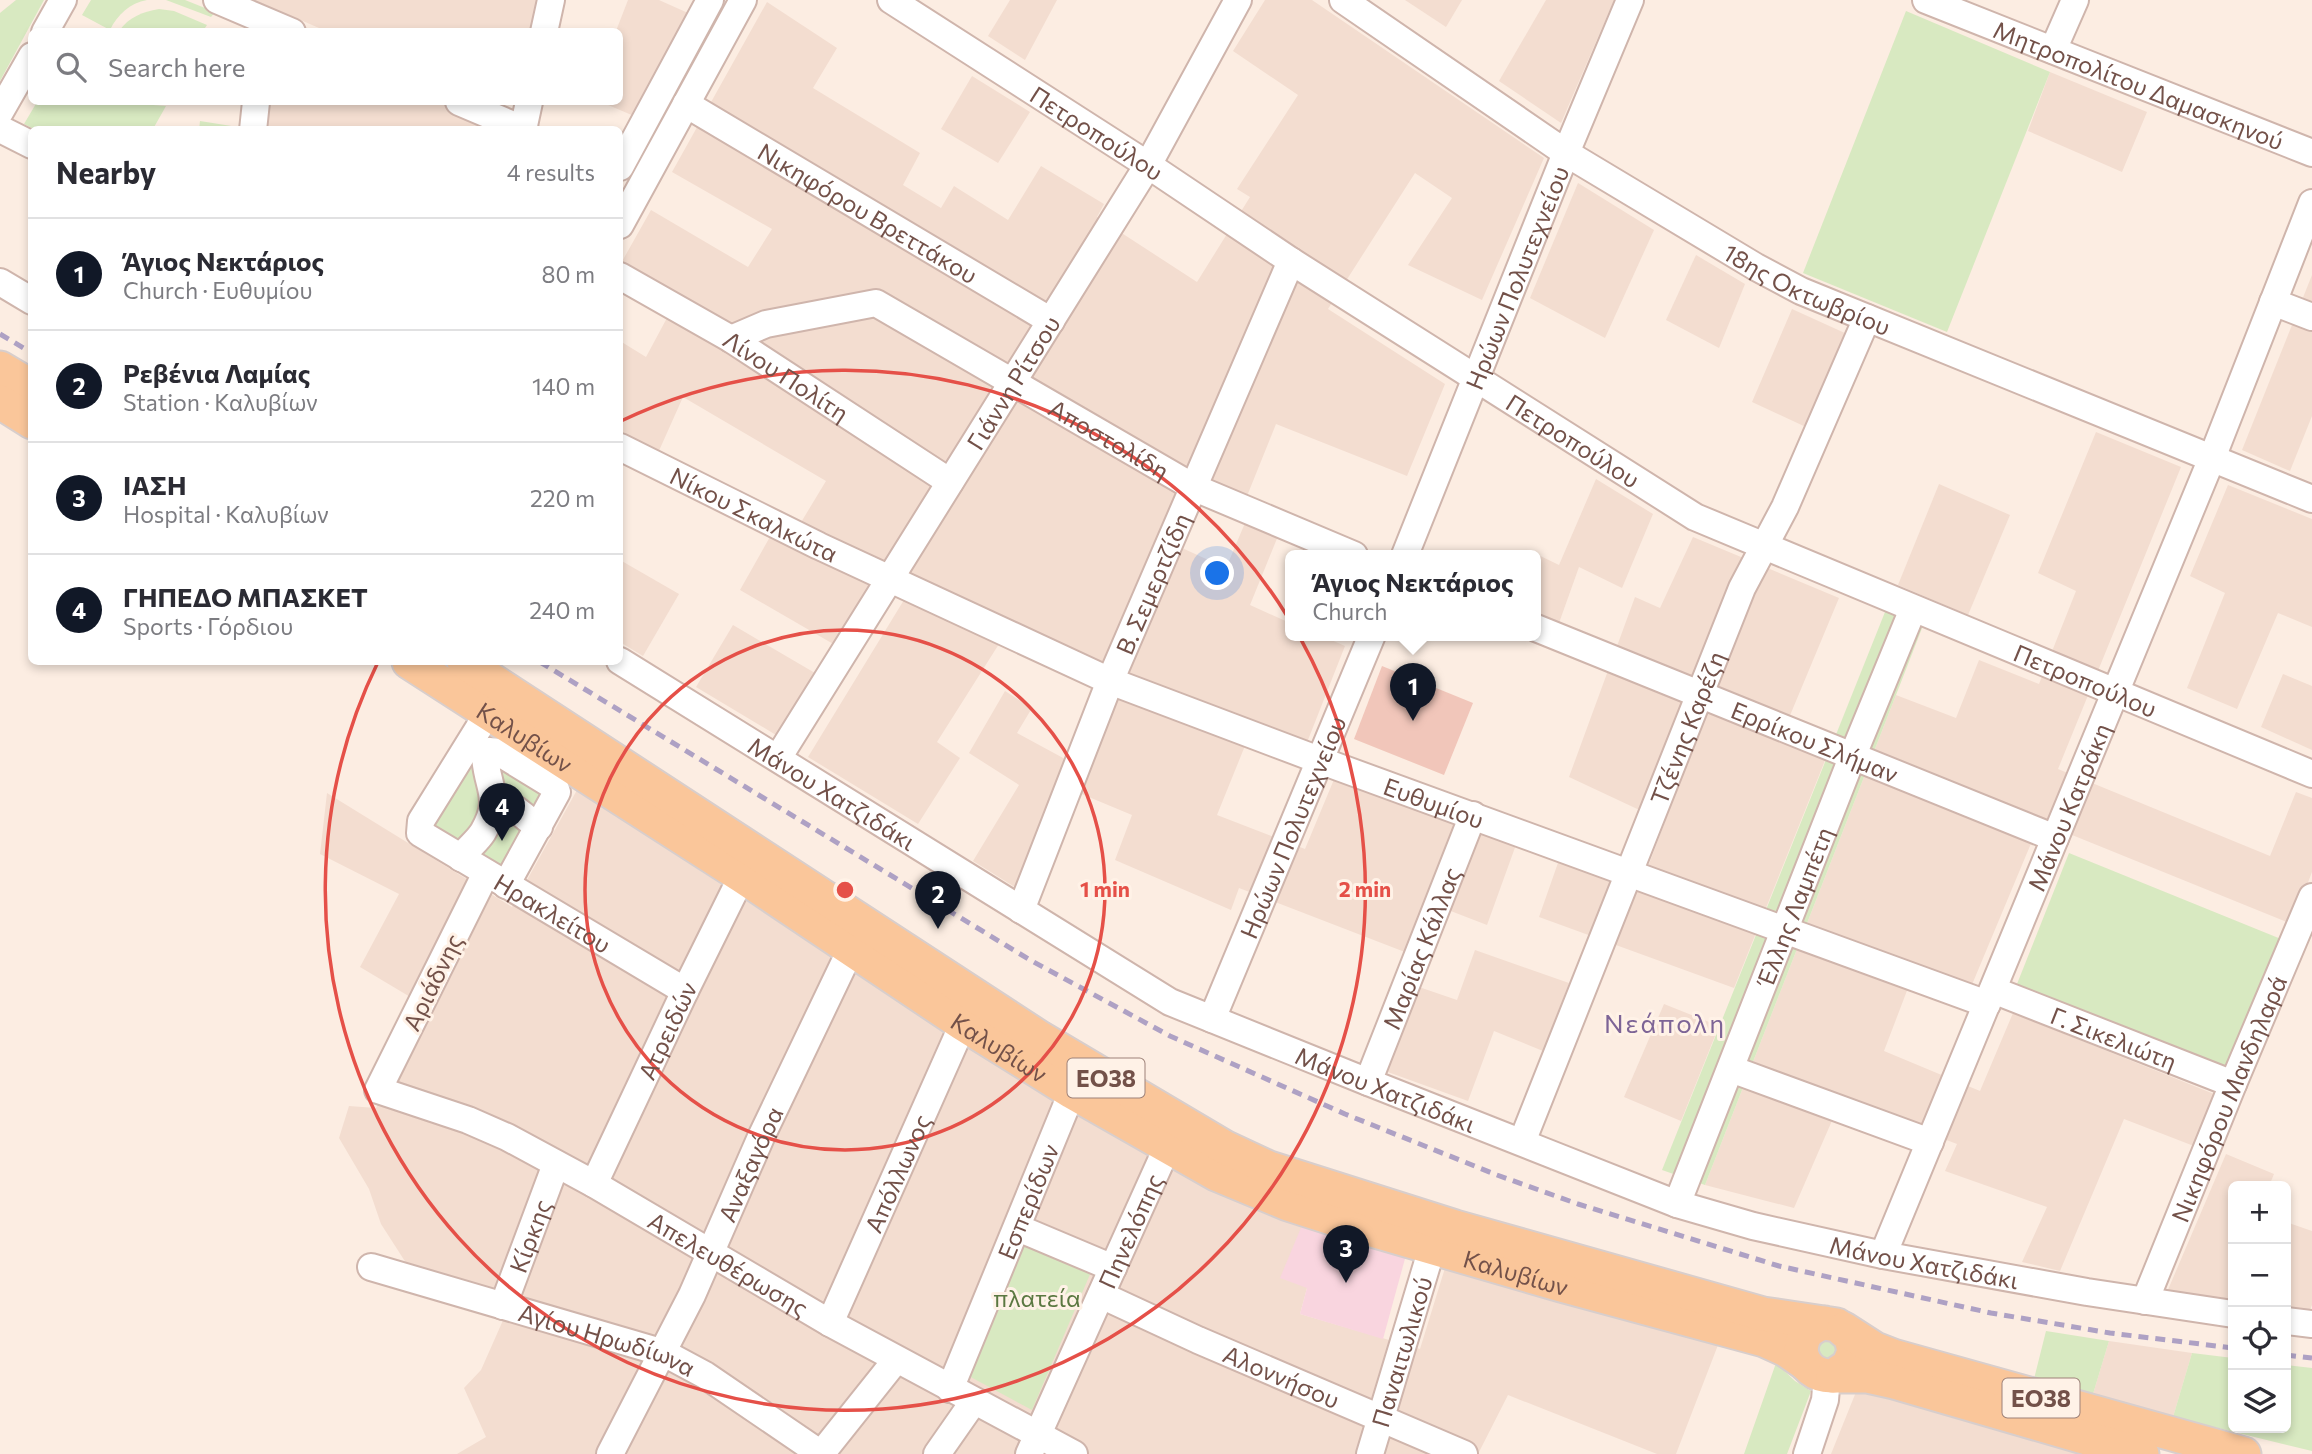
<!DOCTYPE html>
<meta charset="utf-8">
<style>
body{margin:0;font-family:Commissioner,sans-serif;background:#f2f2f3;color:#2b2b33}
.controls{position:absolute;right:21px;bottom:21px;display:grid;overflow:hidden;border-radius:10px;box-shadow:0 4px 10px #0003}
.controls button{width:63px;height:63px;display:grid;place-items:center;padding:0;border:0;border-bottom:2px solid #e1e1e2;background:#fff;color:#2b2b33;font:35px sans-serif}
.you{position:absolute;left:1218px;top:574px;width:24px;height:24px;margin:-18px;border:5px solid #fff;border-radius:50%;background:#1a73e8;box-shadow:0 0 0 10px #1a73e833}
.badge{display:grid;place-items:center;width:46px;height:46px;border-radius:50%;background:#111827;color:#fff;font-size:23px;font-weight:700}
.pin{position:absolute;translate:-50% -58px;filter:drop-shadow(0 2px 4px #0008)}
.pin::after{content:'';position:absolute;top:37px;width:24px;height:21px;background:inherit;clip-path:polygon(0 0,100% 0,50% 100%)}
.popup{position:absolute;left:1285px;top:550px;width:256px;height:91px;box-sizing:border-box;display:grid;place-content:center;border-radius:10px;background:#fff;filter:drop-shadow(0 2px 5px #0005);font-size:23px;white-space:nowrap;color:#7c7c81}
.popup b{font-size:26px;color:#2b2b33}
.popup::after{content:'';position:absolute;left:50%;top:100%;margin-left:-14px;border:14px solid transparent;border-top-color:#fff}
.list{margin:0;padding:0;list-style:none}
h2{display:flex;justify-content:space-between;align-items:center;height:91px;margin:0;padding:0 28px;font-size:30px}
h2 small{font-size:23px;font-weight:400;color:#7c7c81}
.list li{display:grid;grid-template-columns:46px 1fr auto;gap:21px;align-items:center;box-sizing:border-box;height:112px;padding:0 28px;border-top:2px solid #e1e1e2}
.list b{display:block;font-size:26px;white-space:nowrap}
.list p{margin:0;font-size:23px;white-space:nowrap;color:#7c7c81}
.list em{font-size:23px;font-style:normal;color:#7c7c81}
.icon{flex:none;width:38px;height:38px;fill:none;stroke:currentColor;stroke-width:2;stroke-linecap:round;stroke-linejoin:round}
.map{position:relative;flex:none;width:2312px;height:1454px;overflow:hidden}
.search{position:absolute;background:#fff;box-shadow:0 4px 10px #0003;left:28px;top:28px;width:595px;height:77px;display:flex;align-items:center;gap:18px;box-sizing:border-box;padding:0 24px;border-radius:10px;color:#7c7c81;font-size:26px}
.panel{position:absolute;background:#fff;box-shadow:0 4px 10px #0003;left:28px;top:126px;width:595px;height:539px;border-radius:10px}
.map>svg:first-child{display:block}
.residential{fill:#f3ddd0}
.medical{fill:#f9d5df}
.green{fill:#d8e9c1}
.building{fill:#f1c6ba}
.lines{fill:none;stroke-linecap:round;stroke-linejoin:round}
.minor-casing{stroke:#cfb5ac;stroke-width:30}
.major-casing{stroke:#d8cecc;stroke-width:37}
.minor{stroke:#fff;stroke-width:26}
.major{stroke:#fac69a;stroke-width:33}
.rail{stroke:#aea1c4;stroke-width:5;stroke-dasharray:10 7;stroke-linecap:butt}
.ring{fill:none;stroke:#e55048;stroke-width:3.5}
.labels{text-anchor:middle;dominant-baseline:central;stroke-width:6;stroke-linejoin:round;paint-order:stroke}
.shield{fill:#fff2e7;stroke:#9d8178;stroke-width:2}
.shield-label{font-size:23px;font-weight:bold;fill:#735149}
.street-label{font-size:24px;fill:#735149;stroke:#fff2e7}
.park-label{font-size:24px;fill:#5b7841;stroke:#fff2e7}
.neighbourhood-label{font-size:26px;letter-spacing:2px;fill:#7d6496;stroke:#fff2e7}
.centre{fill:#e55048;stroke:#fff2e7;stroke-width:3.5}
.ring-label{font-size:21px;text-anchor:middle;font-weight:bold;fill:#e55048;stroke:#fff2e7;stroke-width:6;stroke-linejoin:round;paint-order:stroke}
</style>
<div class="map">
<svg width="2312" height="1454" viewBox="0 0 2312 1454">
<rect width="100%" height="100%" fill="#fcede2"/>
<g class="residential">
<path d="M254,0h284l-7,32 -205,-1z"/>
<path d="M628,0h31l29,13 -54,103 -33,-14h19v-70l-4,-1z"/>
<path d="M1010,0h47l-32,60 -37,-24z"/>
<path d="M1265,0h47l232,158 -62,142 -74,-35 44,-67 -37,-25 -87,136 117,75 -38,92 -131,-52 -31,77 -59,-25 -26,62 66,30 19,-45 33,13 -28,69 40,18v12h30l25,11 -39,99 -53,-19 -36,89 88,34 30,-72 182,65 -30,83 -57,-22 -20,51 -171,-66 -8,22 -116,-50 17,-45 -72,-30 -42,104 -45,-28 46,-76 -50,-32 36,-62 27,17 -15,25 72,39 37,-94 -115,-53 -74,117 23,16 -42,66 -110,-67 110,-180 -118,-53 26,-43 -143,-84 -25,56 -38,-21v-91l26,16 29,-54 -55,-38 31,-55 97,57 24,-38 -100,-57 95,-170 70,46 -24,40 107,65 -17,32 38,23 13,-22 54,34 33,-54 63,38 -7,13 100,65 53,-85 -13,-8 61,-94 -65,-44z"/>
<path d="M1405,0h57l-16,27z"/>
<path d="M1546,0h68l-53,123 -62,-42z"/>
<path d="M2050,72l97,40 -25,60 -94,-41z"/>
<path d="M972,76l58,36 -32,51 -57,-34z"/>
<path d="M270,102h168l66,27 -239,1z"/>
<path d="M1578,183l76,47 -49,108 -75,-40z"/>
<path d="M1696,255l49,29 -26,64 -53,-28z"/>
<path d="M2312,275v141l-22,55 -48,-21z"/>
<path d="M1792,309l55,25 -39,94 -56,-26z"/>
<path d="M2096,432l85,35 -123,302 212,87 26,-64 16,6v74l-20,52 -252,-102 -69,165 -55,-20 -32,84 96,40 33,-78 206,83 -20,52 -75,-29 -64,152 -38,-9 25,-55 -102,-36 12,-27 -116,-44 -47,108 -89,-23 191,-490 60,23 23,-58 60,24 37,-93 -38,-18z"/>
<path d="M1596,479l57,35 -31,74 -43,-21 -20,56 -23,-10v-58h-10l2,-5 31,15z"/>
<path d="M1939,484l71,31 -42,100 -70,-30z"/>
<path d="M2228,485l84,34v108l-34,-14 -41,96 -50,-21 38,-95 -35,-17z"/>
<path d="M771,535l103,49 -39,61 -95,-55z"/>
<path d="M1693,537l146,61 -53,127 46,18 -98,245 -195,-71 20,-57 80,30 26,-68 -96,-45 66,-180 25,11z"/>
<path d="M620,560l59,34 -36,62 -23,-14z"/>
<path d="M733,625l82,48 -39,62 -80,-48z"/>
<path d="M2283,674l29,12v64l-51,-23z"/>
<path d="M577,790l363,238 139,88 135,76 89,31 4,65 -7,26 120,35 25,-81 273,77 -42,109h-19l-149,-59 -30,59h-1021l29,-17 -22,-49 17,-18 31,-70 -104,-34 -27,-42 -12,-35 -30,-51 10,-32 27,2 51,-101 -67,-40 39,-73 -79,-40 7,-61 185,114z"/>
<path d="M1475,950l94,33 -26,68 -49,-20 -26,70 -83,-30 34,-84 38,13z"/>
<path d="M1664,1004l55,22 -38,95 -57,-24z"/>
<path d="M2226,1154l48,20 -5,12h-36v115l-66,-9z"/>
<path d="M2286,1222l26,9v74l-3,7 -23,-4z"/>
<path d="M2109,1341l83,12 -19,64 -80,-23z"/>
<path d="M1858,1387l226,67h-253z"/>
</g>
<path class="medical" d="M1303,1223l103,32 -23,84 -83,-25 7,-26 -27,-10z"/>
<g class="green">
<path d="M16,0h28l-44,81v-68z"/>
<path d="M91,0h56c-17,3 -30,15 -37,30l-28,-15z"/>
<path d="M166,0h19l30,12 -4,5z"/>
<path d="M159,9l15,2 33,14 -4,6h-84c10,-14 23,-19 40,-22z"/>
<path d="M1906,11l144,61 -103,260 -144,-59z"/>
<path d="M37,102h104l-1,2 26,2 -13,23h-119l-10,-5z"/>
<path d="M200,121l44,7v2h-45z"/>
<path d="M1889,602l37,16 -221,567 -43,-15z"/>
<path d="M472,762l9,35 -3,3 4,6 -12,28 -8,2 -2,9 -30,-17z"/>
<path d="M499,767l44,23 -9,25c-12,-23 -11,-16 -32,-24z"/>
<path d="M500,818l22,13 -15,43 -32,-19z"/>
<path d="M2069,853l212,86 -50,129 -214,-84z"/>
<path d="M1018,1240l73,32 -59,138 -67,-36z"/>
<path d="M2046,1331l63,10 -16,53 -59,-15z"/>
<path d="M1834,1335l7,23 -26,2 -4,-12z"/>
<path d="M2192,1353l41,5v70h53v-63l26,3v83l-139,-34z"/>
<path d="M1776,1363l19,18 16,10 -24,63h-43z"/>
</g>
<path class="building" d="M1382,666l91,37 -29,72 -90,-36z"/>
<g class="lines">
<defs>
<g id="minor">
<path d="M217,0l75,32"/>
<path id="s1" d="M891,0l257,165 143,96 404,256 617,257"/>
<path id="s2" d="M1343,0l223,153 190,114 45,24 511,208"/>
<path id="s3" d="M1926,0l386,153"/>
<path d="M45,32l18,-32"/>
<path d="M544,32l7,-32"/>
<path d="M2053,50l22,-50"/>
<path d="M459,102l66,28"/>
<path id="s4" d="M686,104l365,217"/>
<path d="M0,112l32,-56"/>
<path d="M0,129l32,16"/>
<path d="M253,130l3,-28"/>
<path d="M523,130l6,-28"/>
<path d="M620,167l90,-167"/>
<path d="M620,225l123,-225"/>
<path id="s5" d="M620,276l111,63 219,143"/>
<path d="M0,282l32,19"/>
<path d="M2273,302l39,15"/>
<path id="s6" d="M731,339l35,-15 110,-21 319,185 159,67"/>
<path id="s7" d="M620,447l199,99 291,135 209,79 668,244"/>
<path id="s8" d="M1405,555l161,-402 64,-153"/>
<path id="s9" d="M1536,628l519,210"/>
<path id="s10" d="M620,661l550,341 198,80 309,122 76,22 130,29 204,37 146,22"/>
<path id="s11" d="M488,713l-67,108 -1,12 265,158"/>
<path id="s12" d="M778,758l370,-593 90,-165"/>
<path d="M494,800c22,4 27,16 45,27"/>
<path d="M461,858c6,-10 15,-15 22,-26 20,-34 4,-43 2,-76l4,-5 9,1 57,35 2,5 -51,93"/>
<path id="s13" d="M486,873l-108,217 90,30 39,17 87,47 236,139 244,131"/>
<path id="s14" d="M1021,910l89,-229 181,-420"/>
<path id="s15" d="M1993,990l240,94"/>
<path id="s16" d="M1212,1019l160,-384"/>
<path d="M1731,1069l199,73"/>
<path id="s17" d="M1368,1082l105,-267"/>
<path id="s18" d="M1522,1142l220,-554 43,-81 82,-189"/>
<path id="s19" d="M594,1184l91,-193 57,-115"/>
<path id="s20" d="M1677,1204l176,-449 60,-146"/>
<path d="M1018,1228l95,40"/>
<path id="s21" d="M1883,1255l329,-797 100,-255"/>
<path id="s22" d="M371,1267l293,86 41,22 116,79"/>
<path id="s23" d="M1101,1295l97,45 266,114"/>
<path id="s24" d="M2145,1301l88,-217 79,-187"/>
<path id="s25" d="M503,1306l53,-142"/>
<path d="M2286,1321l26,3"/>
<path id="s26" d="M830,1323l133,-299"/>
<path id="s27" d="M950,1389l122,-297"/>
<path id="s28" d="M610,1454l82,-159 69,-158 90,-188"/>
<path d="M821,1454l75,-94"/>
<path d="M937,1454l37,-53"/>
<path id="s29" d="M1029,1454l146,-324"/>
<path id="s30" d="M1370,1454l62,-206"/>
<path d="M1807,1454l18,-54 2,-24"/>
</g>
<g id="major">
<path d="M0,368l32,19"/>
<path d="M0,402l32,20"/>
<path id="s31" d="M409,662l333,214 221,148 109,68 144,82 72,30 53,17 220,64 203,55 22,10 20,14"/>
<path d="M464,662l576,376 184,109 45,21 186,59 308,87 74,11 14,12 3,15 -6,14 -15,10c-37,1 -44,-45 -8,-53"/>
<path d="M1844,1329l31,20 18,7 351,98"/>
<path d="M1833,1376h34l27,6 248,72"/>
</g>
</defs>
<use href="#minor" class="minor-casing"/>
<use href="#major" class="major-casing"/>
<use href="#minor" class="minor"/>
<use href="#major" class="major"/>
<g class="rail">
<path d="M0,334l32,19"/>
<path d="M540,662l490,298 140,76 175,78 152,61 81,29 201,62 212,47 119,20 123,15"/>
<path d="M2286,1355l26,3"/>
</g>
</g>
<g class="ring">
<circle cx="845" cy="890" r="260"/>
<path d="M621 421A520 520 0 1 1 378 662"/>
</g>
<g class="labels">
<g class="shield">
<rect x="1067.5" y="1058.5" width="77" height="39" rx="5"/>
<rect x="2002.5" y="1378.5" width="77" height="39" rx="5"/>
</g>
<g class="shield-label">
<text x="1106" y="1078">ΕΟ38</text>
<text x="2041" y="1398">ΕΟ38</text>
</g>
<g class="street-label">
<text stroke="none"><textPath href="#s3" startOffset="229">Μητροπολίτου Δαμασκηνού</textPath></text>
<text stroke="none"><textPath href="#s1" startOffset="245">Πετροπούλου</textPath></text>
<text stroke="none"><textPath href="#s4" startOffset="212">Νικηφόρου Βρεττάκου</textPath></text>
<text stroke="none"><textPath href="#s8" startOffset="299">Ηρώων Πολυτεχνείου</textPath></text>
<text stroke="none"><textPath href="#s2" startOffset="548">18ης Οκτωβρίου</textPath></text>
<text stroke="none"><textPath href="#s5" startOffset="194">Λίνου Πολίτη</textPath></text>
<text stroke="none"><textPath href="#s12" startOffset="443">Γιάννη Ρίτσου</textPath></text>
<text stroke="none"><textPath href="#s6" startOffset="420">Αποστολίδη</textPath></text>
<text stroke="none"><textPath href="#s1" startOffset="812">Πετροπούλου</textPath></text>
<text stroke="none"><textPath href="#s7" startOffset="150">Νίκου Σκαλκώτα</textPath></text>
<text stroke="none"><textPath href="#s14" startOffset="352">Β. Σεμερτζίδη</textPath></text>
<text stroke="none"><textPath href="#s1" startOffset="1379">Πετροπούλου</textPath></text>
<text stroke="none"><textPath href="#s18" startOffset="446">Τζένης Καρέζη</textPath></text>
<text stroke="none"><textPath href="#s31" startOffset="138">Καλυβίων</textPath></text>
<text stroke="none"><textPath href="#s9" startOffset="301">Ερρίκου Σλήμαν</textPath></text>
<text stroke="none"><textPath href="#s10" startOffset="250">Μάνου Χατζιδάκι</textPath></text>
<text stroke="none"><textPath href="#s7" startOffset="889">Ευθυμίου</textPath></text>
<text stroke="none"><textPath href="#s21" startOffset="485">Μάνου Κατράκη</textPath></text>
<text stroke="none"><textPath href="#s16" startOffset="208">Ηρώων Πολυτεχνείου</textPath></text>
<text stroke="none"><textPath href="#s20" startOffset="320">Έλλης Λαμπέτη</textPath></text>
<text stroke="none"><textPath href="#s11" startOffset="294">Ηρακλείτου</textPath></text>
<text stroke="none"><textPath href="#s17" startOffset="144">Μαρίας Κάλλας</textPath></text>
<text transform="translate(432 982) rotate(-64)">Αριάδνης</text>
<text stroke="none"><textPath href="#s19" startOffset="170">Ατρειδών</textPath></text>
<text stroke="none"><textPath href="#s15" startOffset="130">Γ. Σικελιώτη</textPath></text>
<text stroke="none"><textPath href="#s31" startOffset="705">Καλυβίων</textPath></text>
<text stroke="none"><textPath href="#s10" startOffset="880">Μάνου Χατζιδάκι</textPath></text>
<text stroke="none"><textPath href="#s24" startOffset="219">Νικηφόρου Μανδηλαρά</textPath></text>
<text stroke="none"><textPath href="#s28" startOffset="322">Αναξαγόρα</textPath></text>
<text stroke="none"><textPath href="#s26" startOffset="164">Απόλλωνος</textPath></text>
<text stroke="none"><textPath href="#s27" startOffset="203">Εσπερίδων</textPath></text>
<text stroke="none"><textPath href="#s29" startOffset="245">Πηνελόπης</textPath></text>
<text stroke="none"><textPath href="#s25" startOffset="75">Κίρκης</textPath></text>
<text stroke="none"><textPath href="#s10" startOffset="1447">Μάνου Χατζιδάκι</textPath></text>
<text stroke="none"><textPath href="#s13" startOffset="635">Απελευθέρωσης</textPath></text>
<text stroke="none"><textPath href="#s31" startOffset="1272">Καλυβίων</textPath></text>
<text stroke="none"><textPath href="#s22" startOffset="247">Αγίου Ηρωδίωνα</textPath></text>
<text stroke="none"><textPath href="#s30" startOffset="107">Παναιτωλικού</textPath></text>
<text stroke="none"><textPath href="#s23" startOffset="198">Αλοννήσου</textPath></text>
</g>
<g class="park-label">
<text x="1037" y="1297">πλατεία</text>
</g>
<g class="neighbourhood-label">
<text x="1665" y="1022">Νεάπολη</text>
</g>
</g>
<circle cx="845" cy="890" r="10" class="centre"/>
<g class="ring-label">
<text x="1105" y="897">1 min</text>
<text x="1365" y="897">2 min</text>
</g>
</svg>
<div class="controls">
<button>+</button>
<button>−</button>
<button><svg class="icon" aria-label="locate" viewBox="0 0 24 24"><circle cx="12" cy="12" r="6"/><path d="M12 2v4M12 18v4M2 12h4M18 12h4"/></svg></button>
<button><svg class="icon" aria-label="layers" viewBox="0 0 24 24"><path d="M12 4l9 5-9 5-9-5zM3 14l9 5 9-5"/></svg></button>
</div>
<div class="you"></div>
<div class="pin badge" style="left:1413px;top:721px">1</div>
<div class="popup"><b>Άγιος Νεκτάριος</b>Church</div>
<div class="pin badge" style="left:938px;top:929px">2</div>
<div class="pin badge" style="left:1346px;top:1283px">3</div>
<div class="pin badge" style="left:502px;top:841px">4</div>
<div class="search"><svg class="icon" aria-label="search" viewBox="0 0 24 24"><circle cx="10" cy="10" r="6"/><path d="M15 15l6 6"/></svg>Search here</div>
<section class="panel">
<h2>Nearby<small>4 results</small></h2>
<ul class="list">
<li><span class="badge">1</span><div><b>Άγιος Νεκτάριος</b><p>Church · Ευθυμίου</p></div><em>80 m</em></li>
<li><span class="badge">2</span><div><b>Ρεβένια Λαμίας</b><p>Station · Καλυβίων</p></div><em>140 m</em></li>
<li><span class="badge">3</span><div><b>ΙΑΣΗ</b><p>Hospital · Καλυβίων</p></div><em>220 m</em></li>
<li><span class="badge">4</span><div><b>ΓΗΠΕΔΟ ΜΠΑΣΚΕΤ</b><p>Sports · Γόρδιου</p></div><em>240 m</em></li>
</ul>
</section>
</div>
